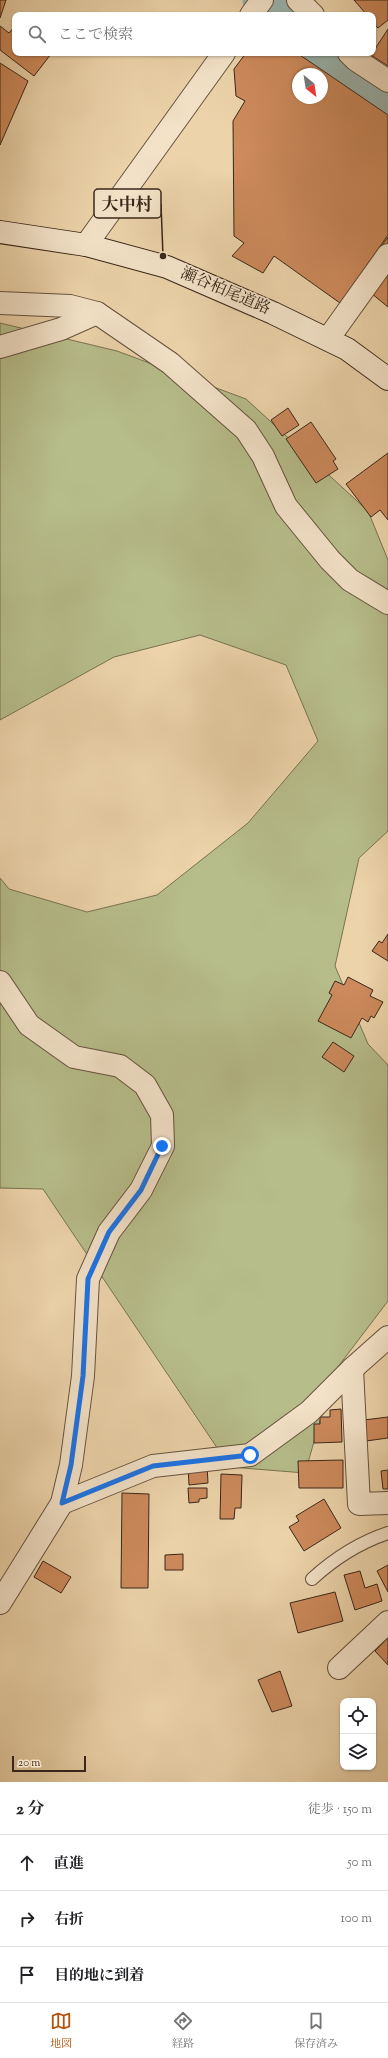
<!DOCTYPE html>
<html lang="ja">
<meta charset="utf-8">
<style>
body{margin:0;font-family:"Sorts Mill Goudy","Noto Serif JP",serif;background:#f2f2f2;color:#202124}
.controls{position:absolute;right:12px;bottom:12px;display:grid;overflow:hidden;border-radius:8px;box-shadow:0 1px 3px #0004}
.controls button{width:36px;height:36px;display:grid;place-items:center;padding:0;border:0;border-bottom:1px solid #e0e0e0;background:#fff;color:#202124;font:20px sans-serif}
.compass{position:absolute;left:292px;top:68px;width:36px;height:36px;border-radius:50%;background:#fff;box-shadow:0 1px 3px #0004;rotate:150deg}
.scale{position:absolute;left:12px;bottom:10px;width:74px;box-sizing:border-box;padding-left:4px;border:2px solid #3a271a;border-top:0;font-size:11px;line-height:14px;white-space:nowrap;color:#3a271a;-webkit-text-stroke:3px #f3e2c8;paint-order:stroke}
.stop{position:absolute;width:12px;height:12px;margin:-9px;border:3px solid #1a73e8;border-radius:50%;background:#fff}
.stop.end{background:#1a73e8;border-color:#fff;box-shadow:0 1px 4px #0008}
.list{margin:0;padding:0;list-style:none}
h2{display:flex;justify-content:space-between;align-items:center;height:52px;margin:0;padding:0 16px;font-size:17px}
h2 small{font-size:13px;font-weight:400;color:#757577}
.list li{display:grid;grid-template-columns:26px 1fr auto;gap:12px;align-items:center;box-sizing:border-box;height:56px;padding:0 16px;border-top:1px solid #e0e0e0}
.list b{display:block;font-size:15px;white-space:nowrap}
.list em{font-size:13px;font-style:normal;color:#757577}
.icon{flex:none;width:22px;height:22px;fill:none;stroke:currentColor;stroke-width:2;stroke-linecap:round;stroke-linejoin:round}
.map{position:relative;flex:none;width:388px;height:1782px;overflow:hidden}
.search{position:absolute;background:#fff;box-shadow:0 1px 3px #0004;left:12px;right:12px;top:12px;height:44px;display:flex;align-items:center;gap:10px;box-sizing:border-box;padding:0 14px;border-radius:8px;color:#757577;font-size:15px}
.sheet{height:220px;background:#fff}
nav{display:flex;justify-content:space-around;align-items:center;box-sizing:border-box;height:56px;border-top:1px solid #e0e0e0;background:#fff;font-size:11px;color:#757577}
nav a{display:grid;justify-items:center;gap:2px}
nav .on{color:#b45309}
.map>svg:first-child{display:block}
.green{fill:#b6bd8a;stroke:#787252}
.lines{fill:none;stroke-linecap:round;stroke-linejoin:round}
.river{stroke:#9ab6b1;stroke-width:45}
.building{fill:#cd8a5c;stroke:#3a271a;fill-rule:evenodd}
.lane-casing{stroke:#66523e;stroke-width:14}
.street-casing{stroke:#66523e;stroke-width:24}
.secondary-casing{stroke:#3a271a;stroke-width:24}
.lane{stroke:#f3e2c8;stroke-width:12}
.street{stroke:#f3e2c8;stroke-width:22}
.secondary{stroke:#f3e2c8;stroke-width:22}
.route{stroke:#1a73e8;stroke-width:5}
.labels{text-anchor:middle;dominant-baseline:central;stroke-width:3;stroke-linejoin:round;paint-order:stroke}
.street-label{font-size:16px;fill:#3a271a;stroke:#f3e2c8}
.leader{fill:none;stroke:#3a271a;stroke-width:1.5}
.callout-dot{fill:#3a271a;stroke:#f3e2c8;stroke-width:1.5}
.callout{fill:#f3e2c8;stroke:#3a271a;stroke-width:1.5}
.callout-label{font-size:17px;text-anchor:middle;font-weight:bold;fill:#3a271a}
</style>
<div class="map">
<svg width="388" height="1782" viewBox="0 0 388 1782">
<rect width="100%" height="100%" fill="#ecd3aa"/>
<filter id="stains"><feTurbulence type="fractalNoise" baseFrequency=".005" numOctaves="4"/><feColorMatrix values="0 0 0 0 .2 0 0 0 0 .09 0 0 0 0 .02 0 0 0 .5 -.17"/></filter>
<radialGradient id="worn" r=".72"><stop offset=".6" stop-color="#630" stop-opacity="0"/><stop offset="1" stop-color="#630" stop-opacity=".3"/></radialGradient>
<path class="green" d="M0,323l117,28 129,48 122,112 20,49v271l-29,27 -24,108 33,78 20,21v236l-54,71 -29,101 -75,-6 -187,-278 -43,-1v-310l9,11 78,23 70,-17 91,-72 70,-82 -32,-76 -86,-30 -86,22 -114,63z"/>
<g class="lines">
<g class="river">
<path d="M265,0l18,15"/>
<path d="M326,53l62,42"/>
</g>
</g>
<g class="building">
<path d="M0,0h6l-6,18z"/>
<path d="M354,0h34v20l-10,8 -5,-5v-8h-6z"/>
<path d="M0,26l9,7 6,-7v27l36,1 -17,22 -34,-26z"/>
<path d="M388,29v37l-17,-11z"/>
<path d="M246,53h51l91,62v120l-48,68 -66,-47 -11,17 -31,-17 12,-13 -10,-7 -1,-115 12,-20 -9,-5 -2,-27zM298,74h24v24h-24z"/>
<path d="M0,63l28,18 -28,64z"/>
<path d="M388,237v12l-6,-4z"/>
<path d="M388,271v36l-17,-14z"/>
<path d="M288,408l11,17 -17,11 -11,-16z"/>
<path d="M311,422l25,37 -3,2 5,8 -22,14 -30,-44z"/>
<path d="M388,453v67l-8,-10 -9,7 -25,-33z"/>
<path d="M388,934v27l-16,-10 7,-10 3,2z"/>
<path d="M348,977l25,13 -3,6 13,6 -9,16 -3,-2 -3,6 -6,-4 -11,20 -33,-17 14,-26 -3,-2 6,-12 9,4z"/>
<path d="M333,1042l21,14 -10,16 -22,-15z"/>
<path d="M341,1409l1,33 -28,1v-19h6v-7h10v-7z"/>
<path d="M388,1417v21l-22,3 -2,-21z"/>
<path d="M343,1460v28h-44l-1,-27z"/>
<path d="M207,1465l1,18 -19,2 -1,-19z"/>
<path d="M388,1470v19h-5l-2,-18z"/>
<path d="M221,1474l21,1 -1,33h-6l-1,11h-14z"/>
<path d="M188,1488h19v10l-8,1v3l-10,1z"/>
<path d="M122,1493l27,1 -1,94h-27z"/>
<path d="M324,1499l17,29 -37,23 -15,-24 10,-6 -3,-5z"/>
<path d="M183,1554v16h-18v-15z"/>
<path d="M43,1561l28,16 -10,16 -27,-16z"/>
<path d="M388,1565v27l-11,-21z"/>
<path d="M360,1571l5,17 12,-4 5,17 -27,9 -11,-35z"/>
<path d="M335,1592l8,29 -45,12 -8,-30z"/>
<path d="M388,1638v27l-13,-14z"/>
<path d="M280,1671l12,35 -20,6 -14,-32z"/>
</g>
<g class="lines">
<defs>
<path id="lane" d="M312,1579c23,-21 46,-36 76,-46"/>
<g id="street">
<path d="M298,0l15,15"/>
<path d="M251,15l11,-15"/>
<path d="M349,53l7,7 32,21"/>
<path d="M86,245l138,-192"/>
<path d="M0,303l70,3 27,7 73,50 76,67 17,26 23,50 44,54 20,20 38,23"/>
<path d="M328,339l60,-84"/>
<path d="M0,347l61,-18 36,-16"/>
<path d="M0,982l29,43 45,32 46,9 25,19 17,30 1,31 -22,44 -32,42 -21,47 -5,97 -12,89 -9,38 -62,100"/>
<path d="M352,1369l7,135 29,-1"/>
<path d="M62,1503l91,-37 97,-11 59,-43 43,-43 36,-32"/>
<path d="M339,1668l49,-46"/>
</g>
<path id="secondary" d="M0,232l86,13 81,22 106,46 74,36 41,30"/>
</defs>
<use href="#lane" class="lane-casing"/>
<use href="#street" class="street-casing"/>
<use href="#secondary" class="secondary-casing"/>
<use href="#lane" class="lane"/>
<use href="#street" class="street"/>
<use href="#secondary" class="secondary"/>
</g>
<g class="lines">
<path class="route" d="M162,1146l-21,44 -32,42 -21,47 -5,97 -12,89 -9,38 91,-37 97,-11"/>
</g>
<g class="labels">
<g class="street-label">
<text transform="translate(225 292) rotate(23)">瀬谷柏尾道路</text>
</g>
</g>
<path class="leader" d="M163 256L161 204"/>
<circle class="callout-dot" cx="163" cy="256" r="4"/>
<rect class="callout" x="94" y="189" width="67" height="29" rx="4"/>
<g class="callout-label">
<text x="127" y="210">大中村</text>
</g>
<rect width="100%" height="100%" filter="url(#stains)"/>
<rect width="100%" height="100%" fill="url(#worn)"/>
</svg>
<div class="controls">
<button><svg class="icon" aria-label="locate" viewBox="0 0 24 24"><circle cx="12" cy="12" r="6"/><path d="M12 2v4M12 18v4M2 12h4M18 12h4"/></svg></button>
<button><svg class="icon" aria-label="layers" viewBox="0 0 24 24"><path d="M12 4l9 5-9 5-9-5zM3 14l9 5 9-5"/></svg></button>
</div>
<svg class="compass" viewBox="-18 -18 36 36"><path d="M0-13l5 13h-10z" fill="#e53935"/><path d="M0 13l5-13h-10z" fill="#757577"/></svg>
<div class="scale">20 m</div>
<div class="stop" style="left:250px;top:1455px"></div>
<div class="stop end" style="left:162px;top:1146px"></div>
<div class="search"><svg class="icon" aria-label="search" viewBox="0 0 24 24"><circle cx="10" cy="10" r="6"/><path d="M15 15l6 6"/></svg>ここで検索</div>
</div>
<section class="sheet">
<h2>2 分<small>徒歩 · 150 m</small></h2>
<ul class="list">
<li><svg class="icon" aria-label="ahead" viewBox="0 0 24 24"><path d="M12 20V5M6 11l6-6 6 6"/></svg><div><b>直進</b></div><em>50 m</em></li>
<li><svg class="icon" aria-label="right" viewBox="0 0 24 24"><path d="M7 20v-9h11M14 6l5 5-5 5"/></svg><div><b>右折</b></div><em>100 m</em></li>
<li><svg class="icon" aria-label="arrive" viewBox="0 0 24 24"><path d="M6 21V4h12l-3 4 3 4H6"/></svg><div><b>目的地に到着</b></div></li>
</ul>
</section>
<nav>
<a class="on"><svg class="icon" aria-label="map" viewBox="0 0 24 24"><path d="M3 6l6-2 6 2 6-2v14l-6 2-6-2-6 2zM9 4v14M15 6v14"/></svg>地図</a>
<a><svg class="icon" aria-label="directions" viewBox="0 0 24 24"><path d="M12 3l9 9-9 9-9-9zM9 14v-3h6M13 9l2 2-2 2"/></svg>経路</a>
<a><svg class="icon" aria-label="saved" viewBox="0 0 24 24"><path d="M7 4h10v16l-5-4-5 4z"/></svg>保存済み</a>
</nav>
